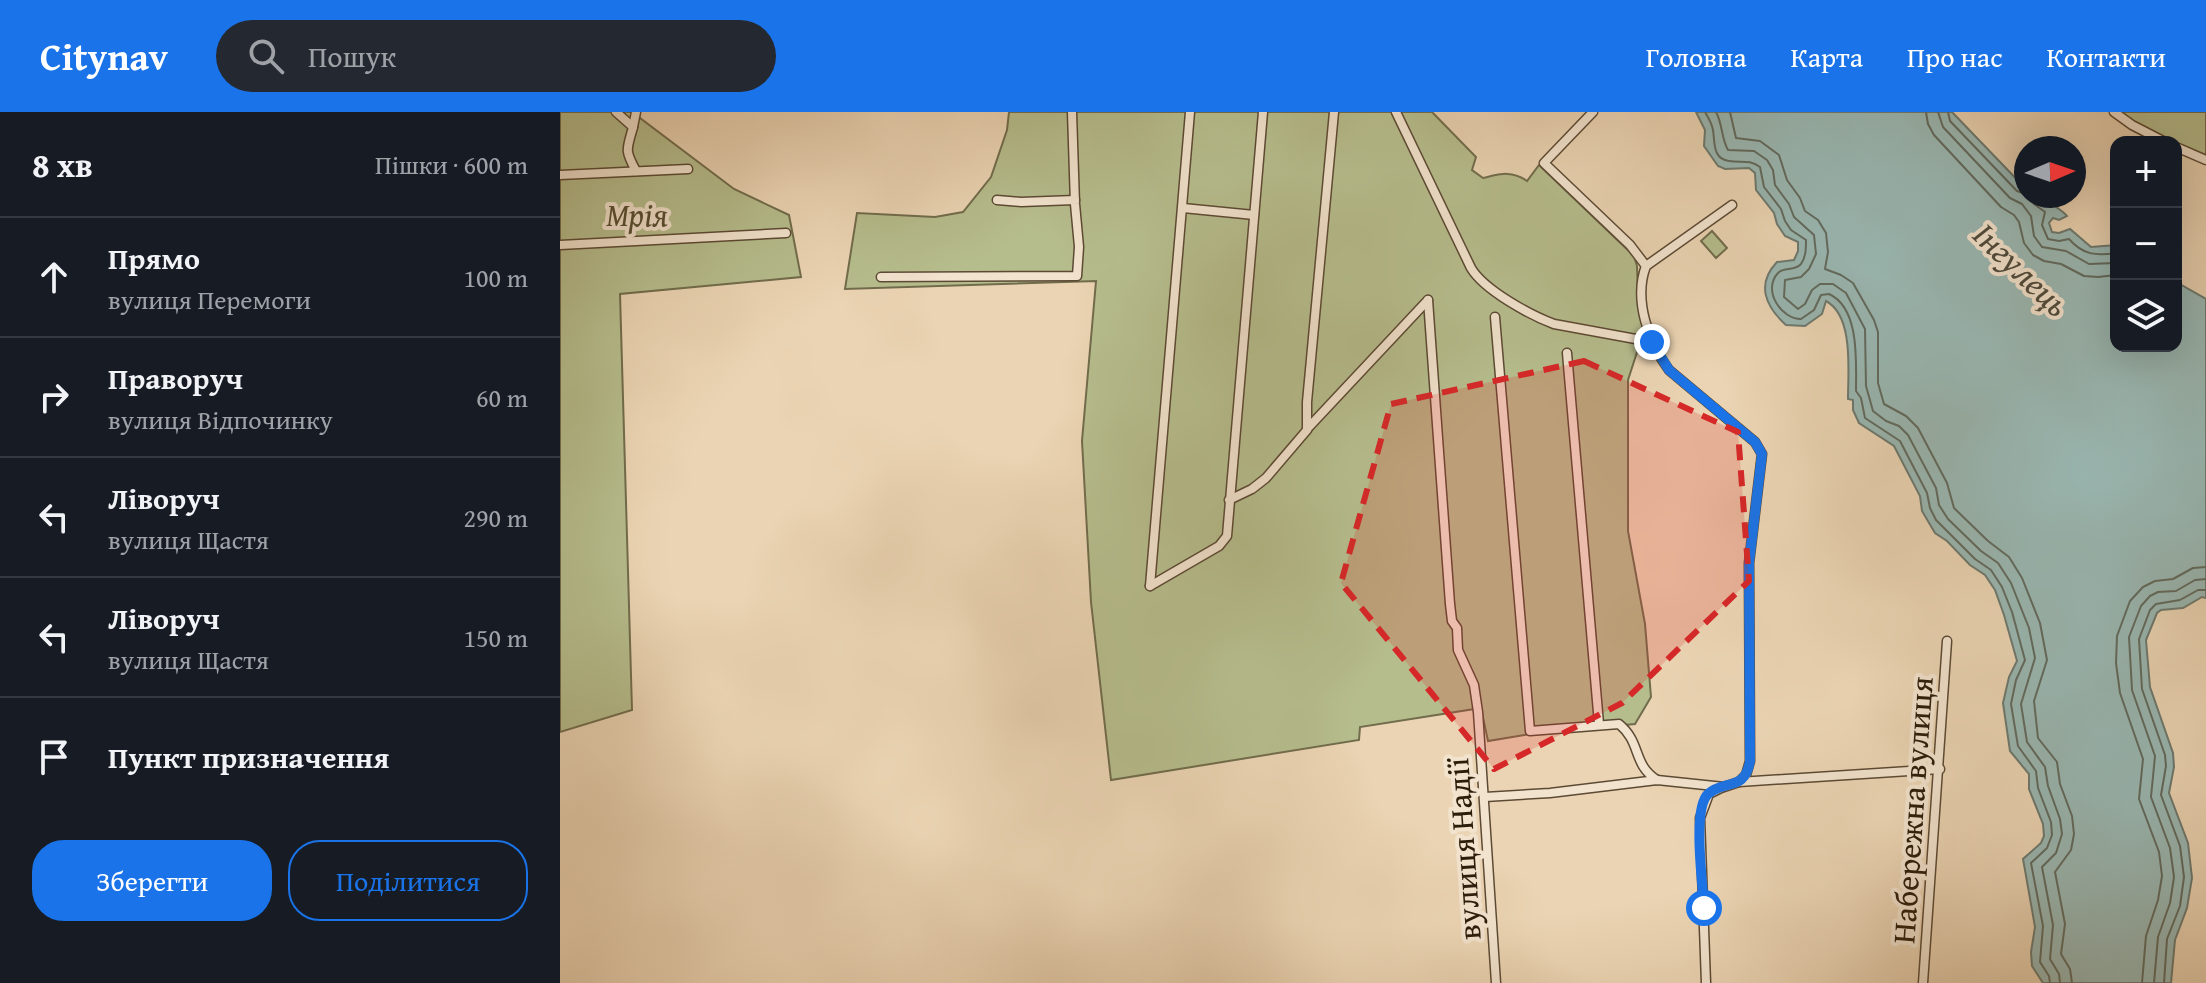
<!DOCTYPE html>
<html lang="uk">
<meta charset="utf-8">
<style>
body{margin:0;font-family:"Gentium Book Plus",serif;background:#242831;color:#f1f3f6}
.controls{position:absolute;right:24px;top:24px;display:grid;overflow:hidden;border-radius:16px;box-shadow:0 8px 32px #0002}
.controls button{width:72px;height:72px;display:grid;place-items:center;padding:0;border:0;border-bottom:2px solid #363941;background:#171b24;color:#f1f3f6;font:40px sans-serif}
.compass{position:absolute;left:1454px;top:24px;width:72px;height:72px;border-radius:50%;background:#171b24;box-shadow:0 8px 32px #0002;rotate:88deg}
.stop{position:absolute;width:24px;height:24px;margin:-18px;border:6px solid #1a73e8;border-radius:50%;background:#fff}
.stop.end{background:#1a73e8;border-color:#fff;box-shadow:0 2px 8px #0008}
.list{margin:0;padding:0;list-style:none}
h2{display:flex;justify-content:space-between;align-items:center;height:104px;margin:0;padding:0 32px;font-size:34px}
h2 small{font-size:26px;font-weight:400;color:#9ea1a6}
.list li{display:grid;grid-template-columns:52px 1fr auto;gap:24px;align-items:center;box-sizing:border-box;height:120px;padding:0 32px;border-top:2px solid #363941}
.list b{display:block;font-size:30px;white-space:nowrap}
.list p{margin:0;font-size:26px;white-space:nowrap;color:#9ea1a6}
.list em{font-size:26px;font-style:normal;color:#9ea1a6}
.actions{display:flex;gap:16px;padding:24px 32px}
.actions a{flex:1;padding:18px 0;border:2px solid #1a73e8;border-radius:32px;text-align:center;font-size:28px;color:#1a73e8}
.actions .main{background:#1a73e8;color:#fff}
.icon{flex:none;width:44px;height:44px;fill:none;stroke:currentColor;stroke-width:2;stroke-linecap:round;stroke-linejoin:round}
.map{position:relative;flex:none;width:1646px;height:871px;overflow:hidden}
header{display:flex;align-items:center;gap:48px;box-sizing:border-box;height:112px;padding:0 40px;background:#1a73e8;color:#fff}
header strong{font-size:38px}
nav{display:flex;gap:44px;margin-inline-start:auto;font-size:28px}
.search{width:560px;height:72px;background:#242831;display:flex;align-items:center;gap:20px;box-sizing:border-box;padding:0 28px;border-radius:44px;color:#9ea1a6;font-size:30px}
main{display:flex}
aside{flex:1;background:#171b24}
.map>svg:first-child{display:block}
.green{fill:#b6bd8d;stroke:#716c4c;stroke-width:2}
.water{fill:#99b7b2;stroke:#6d796f;stroke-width:2}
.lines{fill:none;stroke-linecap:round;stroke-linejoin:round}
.shore{stroke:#626a5e;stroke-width:2}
.minor-casing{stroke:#5c4a34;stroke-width:11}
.minor{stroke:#f2e3ce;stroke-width:8}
.route{stroke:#1a73e8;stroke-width:10}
.marked{fill:#d62828;fill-opacity:0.2;stroke:#d62828;stroke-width:6;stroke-dasharray:16 10;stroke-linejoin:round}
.labels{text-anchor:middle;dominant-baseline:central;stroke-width:8;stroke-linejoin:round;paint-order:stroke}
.park-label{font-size:32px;font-style:italic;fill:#554c31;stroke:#f2e3ce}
.street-label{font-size:32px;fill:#2c1c0a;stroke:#f2e3ce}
.water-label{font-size:34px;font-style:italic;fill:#4d4a3c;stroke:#f2e3ce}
</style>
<header>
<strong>Citynav</strong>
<div class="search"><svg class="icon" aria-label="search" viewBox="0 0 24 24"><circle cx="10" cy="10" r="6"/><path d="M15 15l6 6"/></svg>Пошук</div>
<nav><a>Головна</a><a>Карта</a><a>Про нас</a><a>Контакти</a></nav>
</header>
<main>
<aside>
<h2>8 хв<small>Пішки · 600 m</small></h2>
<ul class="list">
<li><svg class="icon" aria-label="ahead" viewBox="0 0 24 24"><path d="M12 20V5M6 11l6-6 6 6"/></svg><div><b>Прямо</b><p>вулиця Перемоги</p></div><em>100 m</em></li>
<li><svg class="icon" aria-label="right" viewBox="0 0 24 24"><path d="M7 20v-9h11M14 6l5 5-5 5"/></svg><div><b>Праворуч</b><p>вулиця Відпочинку</p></div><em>60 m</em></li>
<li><svg class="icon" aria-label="left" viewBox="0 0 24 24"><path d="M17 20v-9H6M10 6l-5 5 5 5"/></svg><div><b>Ліворуч</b><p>вулиця Щастя</p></div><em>290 m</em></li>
<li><svg class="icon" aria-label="left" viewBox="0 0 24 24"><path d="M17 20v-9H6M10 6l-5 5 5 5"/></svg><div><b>Ліворуч</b><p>вулиця Щастя</p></div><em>150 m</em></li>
<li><svg class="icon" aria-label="arrive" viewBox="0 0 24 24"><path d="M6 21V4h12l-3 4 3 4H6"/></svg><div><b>Пункт призначення</b></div></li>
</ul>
<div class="actions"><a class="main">Зберегти</a><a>Поділитися</a></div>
</aside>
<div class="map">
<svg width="1646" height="871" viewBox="0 0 1646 871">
<rect width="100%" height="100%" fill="#ebd4b3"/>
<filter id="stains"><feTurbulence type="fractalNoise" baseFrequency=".0025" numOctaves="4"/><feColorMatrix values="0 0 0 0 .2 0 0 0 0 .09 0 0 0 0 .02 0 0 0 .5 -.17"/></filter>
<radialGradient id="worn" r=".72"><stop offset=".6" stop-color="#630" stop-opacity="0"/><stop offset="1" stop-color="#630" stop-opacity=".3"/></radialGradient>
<g class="green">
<path d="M0,0h72l102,77 55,26 12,62 -181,17 12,416 -72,22z"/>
<path d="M449,0h383l82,166 64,44 16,5 86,16 -12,37v151l17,93 6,73 -16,27 -105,10 -42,7 -7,-33 -121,19 -1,13 -248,40 -20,-178 -9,-161 14,-160 -251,8 12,-76 78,4 28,-5 28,-35 16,-47z"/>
<path d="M840,0h32l44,45 -4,13 11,8c17,-4 29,-8 44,3l12,-16 95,91 3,10 1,28 10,43 -93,-16c-30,-12 -61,-31 -82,-55z"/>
<path d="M1554,0h92v48l-30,-13v-5h-11z"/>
<path d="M1152,119l15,17 -11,10 -15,-17z"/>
</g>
<path class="water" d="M1136,0h256l74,77v7c13,1 32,10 41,20l-8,4 -6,-2 -4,5 3,9 7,1 11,-4 21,18 25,-2v101h60v-64l30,17v299l-4,-1 -19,11 -22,2 -4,3 -11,27 4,47 23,66 1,14 -5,26 19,50 4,35 -5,30 -12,32 -4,43h-128l-11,-17 -1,-14 4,-25 -12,-68 18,-16 3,-7 -1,-12 -14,-35v-15l-19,-23 -7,-48 6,-26 8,-16 -13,-46 -9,-25 -10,-15 -15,-10 -23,-24 -12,-8 -13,-22 -2,-15 -26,-50 -35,-23 -6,-13v-10l-5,-1c0,-28 6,-83 -22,-98l-4,13 -17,12 -19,-1c-21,-19 -30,-41 -9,-63l17,-2 4,-9v-9l-13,-6 -8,-12 -3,-11 -18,-23 -1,-17 -6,-5 -24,1 -7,-3 -14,-20 1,-16z"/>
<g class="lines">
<g class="shore">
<path d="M1145,0c3,5 7,12 8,18 2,11 -1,29 16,31 13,2 20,-2 31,6l4,20 17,22 4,12 6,9 15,10c0,8 0,17 -5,24 -7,8 -17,2 -23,9 -16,17 3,46 23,46l13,-9 7,-15 8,-1c31,14 27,68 27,97l5,7 4,20 35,23 27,52 3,15 6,12 39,39 16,11 11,17 10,25 13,48 -9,20 -5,24 7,42 18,25 2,17 13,34 1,13 -5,13 -16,15 12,63 -3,36 9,14 1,7"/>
<path d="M1156,0c7,13 5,26 12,38l26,1 13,9 6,10 2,15 14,19 5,13 20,18 2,19 -7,15 -8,8 -16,3 -1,17 14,12 7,-5 7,-14 8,-6h13l13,9 19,36 1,57 7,25 13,10 13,5 9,9 28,53 3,17 9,14 33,32 17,12 13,20 18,45 6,30 -14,46 6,38 18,25 3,19 12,33 2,15 -6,19 -14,14 11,58 -3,34 9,15 1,9"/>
<path d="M1170,0l6,26 24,3 19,14 8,25 13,18 5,13 13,9 8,13 2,19 -3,17 16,6 12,8 21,37 4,12v51l6,21 22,12 12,12 29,55 7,25 34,33 21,16 13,21 18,45 7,37 -13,41 4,37 19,24 3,22 12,32 2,18 -3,16 -16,22 10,52 -4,30 9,15 2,14"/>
<path d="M1366,0l2,12 6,11 67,72 13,8 5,7 5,21 9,12 11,6 17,3 23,12 14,1 18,-2"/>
<path d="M1378,0l5,15 67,71 12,6 9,12 3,20 8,11 24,4 23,13 27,-1"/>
<path d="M1388,0l2,9 67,70 9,3"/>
<path d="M1471,84l3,8 11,8 -3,13 6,14 11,2 10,-2c14,16 27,17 47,14"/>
<path d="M1582,871l4,-47 12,-36 4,-24 -3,-24 -20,-53 4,-40 -23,-66 -4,-30 1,-27 13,-35 13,-14 12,-6 18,-2 20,-11 13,-1"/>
<path d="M1594,871l4,-46 12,-34 4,-26 -4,-29 -19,-51 4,-41 -23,-66 -3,-53 12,-31 9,-10 8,-4 18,-1 19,-11 11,-1"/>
<path d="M1604,871l3,-44 13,-33 4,-29 -4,-31 -19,-51 5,-29 -1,-11 -23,-66 -3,-50 11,-29 6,-6 24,-4 18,-10h8"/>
</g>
<defs>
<g id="minor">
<path d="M56,0l17,15c-6,23 -9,22 3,44"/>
<path d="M836,0l75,156c13,22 59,47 83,56l98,18"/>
<path d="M1033,0l-49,51 86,82 16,21"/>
<path d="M1554,0l18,13 33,17"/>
<path d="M73,15l3,-15"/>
<path d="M1616,35l30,13"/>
<path d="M0,63l128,-6"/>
<path d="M437,88l24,2 54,-2"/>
<path d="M1172,93l-86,61c-13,34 3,77 23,104l86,72 7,12 -13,109 1,198 -4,14 -7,7"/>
<path d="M623,96l71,7"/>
<path d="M0,133l226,-12"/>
<path d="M321,165l196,-1 2,-29 -4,-43 -3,-92"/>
<path d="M868,188l22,304 2,17 5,7 1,22 16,35 4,27 18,271"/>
<path d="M935,205l35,414 89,-7c23,19 13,40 38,56"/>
<path d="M1007,241l32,371"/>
<path d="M747,317l121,-129"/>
<path d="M669,388l23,-11 14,-11 41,-48v-28l27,-290"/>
<path d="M590,474l69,-40 8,-10 36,-424"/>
<path d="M590,474l40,-474"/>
<path d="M925,685l65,-4 107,-13 67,7 15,-5 201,-13"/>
<path d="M1146,871l-6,-165 9,-24 14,-7"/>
<path d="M1363,871l24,-342"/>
</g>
</defs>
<use href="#minor" class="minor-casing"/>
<use href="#minor" class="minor"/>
</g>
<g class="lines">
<path class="route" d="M1092,230l17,28 86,72 7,12 -13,109 1,198c-5,31 -26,18 -42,33 -16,15 -5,91 -4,114"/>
</g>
<path class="marked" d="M1024,249l154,71 11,149 -127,122 -128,66 -153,-186 50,-179z"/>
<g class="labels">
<g class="park-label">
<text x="77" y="102">Мрія</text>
</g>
<g class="street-label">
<text transform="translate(1352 698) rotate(-86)">Набережна вулиця</text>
<text transform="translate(903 737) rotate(-94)">вулиця Надії</text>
</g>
<g class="water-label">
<text transform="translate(1462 157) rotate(44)">Інгулець</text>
</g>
</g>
<rect width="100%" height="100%" filter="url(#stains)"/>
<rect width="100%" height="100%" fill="url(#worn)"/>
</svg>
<div class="controls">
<button>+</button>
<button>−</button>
<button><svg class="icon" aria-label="layers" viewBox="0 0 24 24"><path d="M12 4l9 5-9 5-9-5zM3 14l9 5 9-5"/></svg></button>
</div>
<svg class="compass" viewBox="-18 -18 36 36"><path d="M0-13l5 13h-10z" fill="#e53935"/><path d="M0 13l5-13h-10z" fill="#9ea1a6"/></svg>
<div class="stop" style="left:1144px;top:796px"></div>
<div class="stop end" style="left:1092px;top:230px"></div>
</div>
</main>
